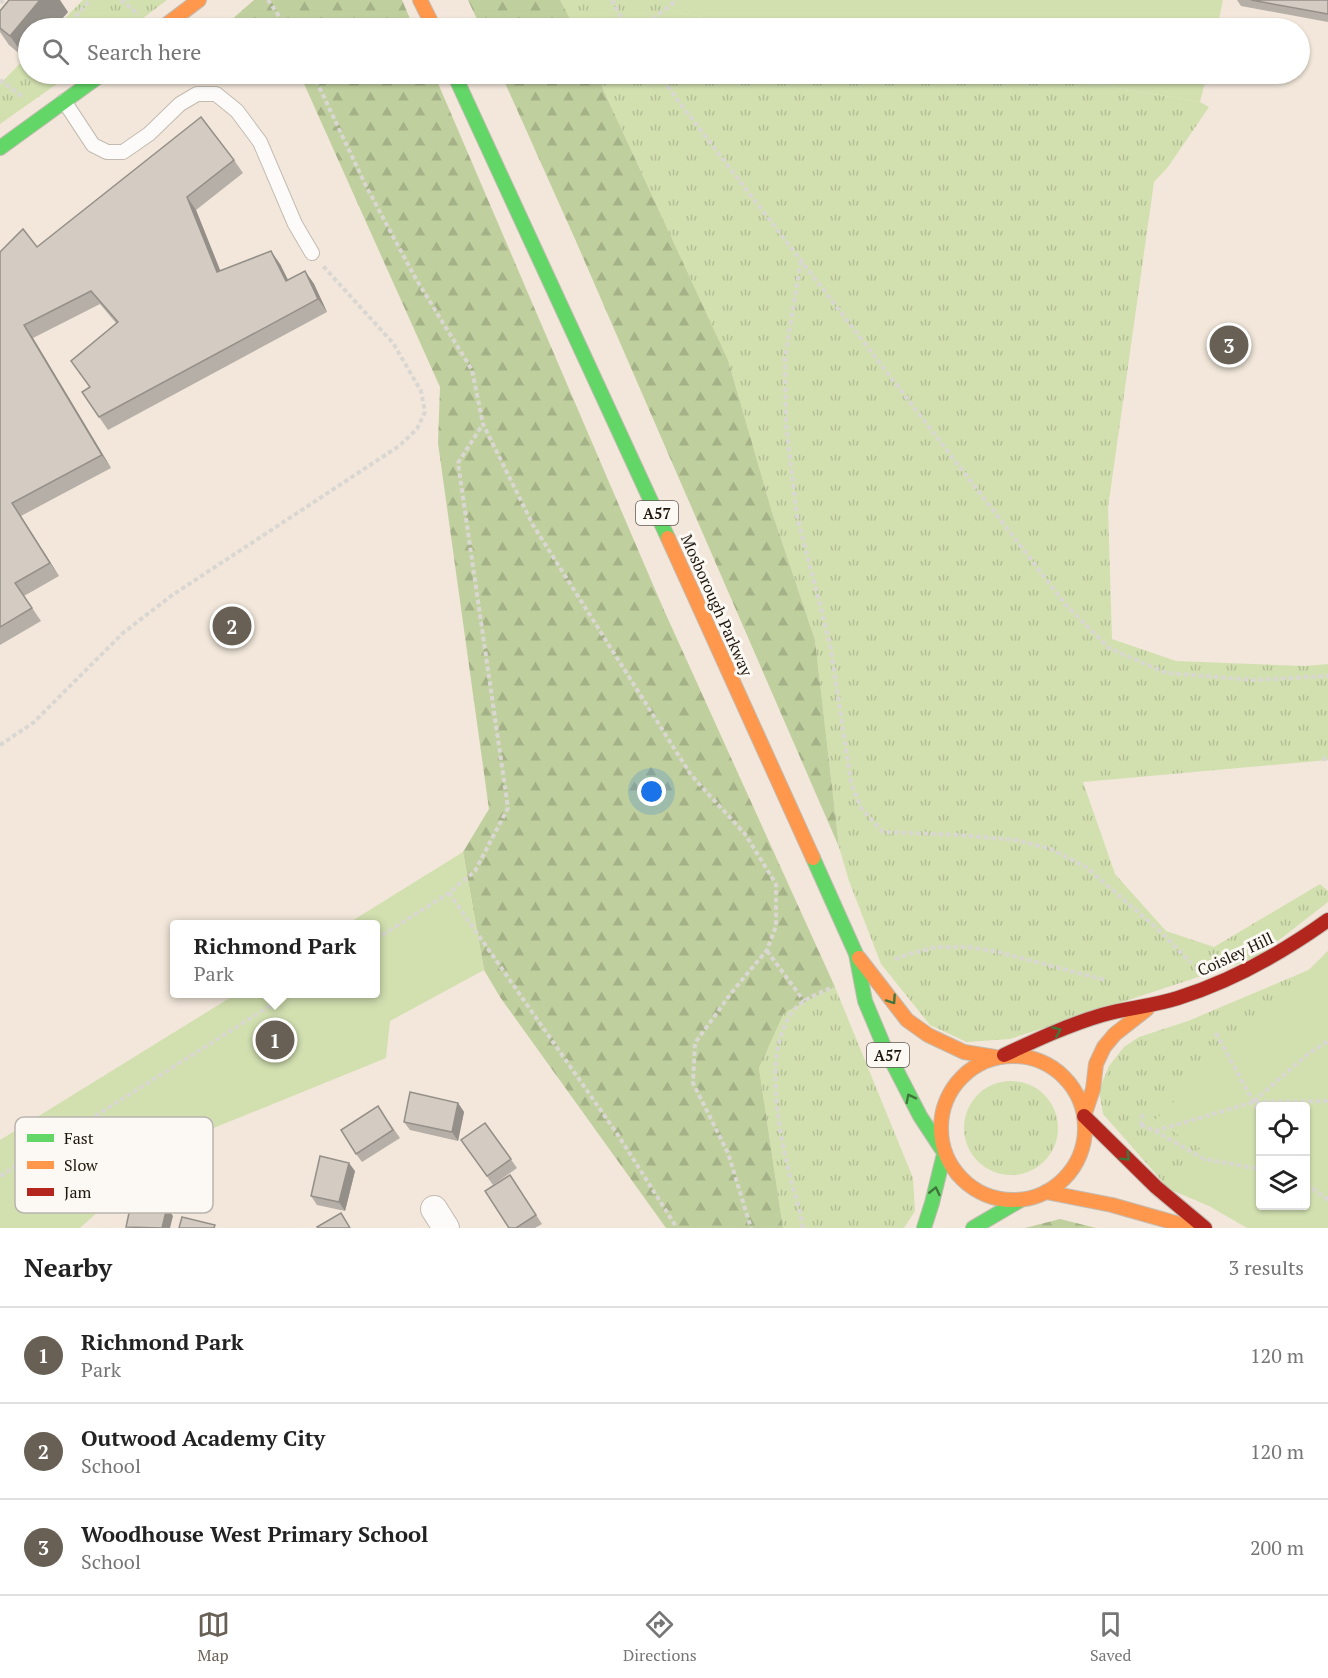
<!DOCTYPE html>
<style>
body{margin:0;font-family:"PT Serif",serif;background:#f2f2f2;color:#222}
.controls{position:absolute;right:18px;bottom:18px;display:grid;overflow:hidden;border-radius:6px;box-shadow:0 2px 4px #0004}
.controls button{width:54px;height:54px;display:grid;place-items:center;padding:0;border:0;border-bottom:2px solid #e0e0e0;background:#fff;color:#222;font:30px sans-serif}
.you{position:absolute;left:652px;top:792px;width:21px;height:21px;margin:-15px;border:4px solid #fff;border-radius:50%;background:#1a73e8;box-shadow:0 0 0 9px #1a73e833}
.badge{display:grid;place-items:center;width:39px;height:39px;border-radius:50%;background:#686055;color:#fff;font-size:20px;font-weight:700}
.pin{position:absolute;translate:-50% -50%;border:3px solid #fff;box-shadow:0 2px 6px #0006}
.popup{position:absolute;left:170px;top:920px;width:210px;height:78px;box-sizing:border-box;display:grid;place-content:center;border-radius:6px;background:#fff;filter:drop-shadow(0 2px 4px #0005);font-size:20px;white-space:nowrap;color:#767676}
.popup b{font-size:22px;color:#222}
.popup::after{content:'';position:absolute;left:50%;top:100%;margin-left:-12px;border:12px solid transparent;border-top-color:#fff}
.list{margin:0;padding:0;list-style:none}
h2{display:flex;justify-content:space-between;align-items:center;height:78px;margin:0;padding:0 24px;font-size:26px}
h2 small{font-size:20px;font-weight:400;color:#767676}
.list li{display:grid;grid-template-columns:39px 1fr auto;gap:18px;align-items:center;box-sizing:border-box;height:96px;padding:0 24px;border-top:2px solid #e0e0e0}
.list b{display:block;font-size:22px;white-space:nowrap}
.list p{margin:0;font-size:20px;white-space:nowrap;color:#767676}
.list em{font-size:20px;font-style:normal;color:#767676}
.icon{flex:none;width:33px;height:33px;fill:none;stroke:currentColor;stroke-width:2;stroke-linecap:round;stroke-linejoin:round}
.map{position:relative;flex:none;width:1328px;height:1228px;overflow:hidden}
.search{position:absolute;background:#fff;box-shadow:0 2px 4px #0004;left:18px;right:18px;top:18px;height:66px;display:flex;align-items:center;gap:15px;box-sizing:border-box;padding:0 21px;border-radius:33px;color:#767676;font-size:22px}
.sheet{height:366px;background:#fff}
nav{display:flex;justify-content:space-around;align-items:center;box-sizing:border-box;height:84px;border-top:2px solid #e0e0e0;background:#fff;font-size:16px;color:#767676}
nav a{display:grid;justify-items:center;gap:3px}
nav .on{color:#686055}
.map>svg:first-child{display:block}
.grass{fill:url(#grass-tufts)}
.forest{fill:url(#forest-firs)}
.park{fill:#d2e0b0;fill-rule:evenodd}
.lines{fill:none;stroke-linecap:round;stroke-linejoin:round}
.lane-casing{stroke:#c3bbb1;stroke-width:16}
.street-casing{stroke:#c3bbb1;stroke-width:28}
.fast-casing{stroke:#c3bbb1;stroke-width:16}
.slow-casing{stroke:#c3bbb1;stroke-width:16}
.jam-casing{stroke:#c3bbb1;stroke-width:16}
.path{stroke:#dad7d3;stroke-width:4;stroke-dasharray:4.5 3;stroke-linecap:butt}
.lane{stroke:#fdfbf9;stroke-width:14}
.street{stroke:#fdfbf9;stroke-width:26}
.fast{stroke:#63d668;stroke-width:14}
.slow{stroke:#ff974d;stroke-width:14}
.jam{stroke:#b3261e;stroke-width:14}
.wall{fill:#b6afa7}
.shaded-wall{fill:#948f88}
.building{fill:#d4ccc2;stroke:#948f88;stroke-width:1.5}
.oneway{stroke:#40763b}
.labels{text-anchor:middle;dominant-baseline:central;stroke-width:6;stroke-linejoin:round;paint-order:stroke}
.shield{fill:#fcf8f3;stroke:#615a53;stroke-width:1.5}
.shield-label{font-size:15px;font-weight:bold;fill:#1e170e}
.street-label{font-size:16px;fill:#1e170e;stroke:#fcf8f3}
.key{fill:#fcf8f3;stroke:#b9b4ae;stroke-width:1.5}
.key-label{font-size:16px;fill:#1e170e}
</style>
<div class="map">
<svg width="1328" height="1228" viewBox="0 0 1328 1228">
<defs>
<pattern id="grass-tufts" width="24" height="20" patternUnits="userSpaceOnUse" patternTransform="scale(1.5)"><rect width="24" height="20" fill="#d2e0b0"/><path d="M3 7l-1-3M5 7V3M7 7l1-3M15 17l-1-3M17 17v-4M19 17l1-3" fill="none" stroke="#b4bf96"/></pattern>
<pattern id="forest-firs" width="22" height="20" patternUnits="userSpaceOnUse" patternTransform="scale(1.5)"><rect width="22" height="20" fill="#c0cf9e"/><path d="M5 1l3.5 6h-7zM16 11l3.5 6h-7z" fill="#a5b187"/></pattern>
</defs>
<rect width="100%" height="100%" fill="#f2e7da"/>
<g class="grass">
<path d="M83,0h84l-37,28h-75z"/>
<path d="M560,0h115l-2,12 98,16h-196z"/>
<path d="M28,55v19h43l-71,50v-40z"/>
<path d="M596,74h438l166,28 9,5 -41,60 -14,15 -46,326 4,131 64,22 129,5 23,-2v96l-245,22 32,92 51,57 48,16 106,-63 8,7v11l-72,56 -246,81 -43,3 -37,-17 -49,-61 -32,-83 -10,-34 -24,-207 -43,-128 -44,-152z"/>
<path d="M1328,951v32l-173,137 46,28 -32,41 -66,-75 -4,-24 10,-24 15,-19 15,-10 49,-16 123,-52z"/>
<path d="M835,987l78,191 2,33 -11,17h-121l-24,-160 25,-55z"/>
<circle cx="1011" cy="1128" r="47"/>
</g>
<g class="forest">
<path d="M254,0h148l12,28h-192z"/>
<path d="M468,0h92l15,28h-94z"/>
<path d="M294,74h140l229,534 172,379 -51,26 -25,55 24,160h-117l-166,-231 -16,-27 -21,-118 26,-43 -51,-366 2,-56 -139,-310z"/>
<path d="M501,74h95l132,286 44,152 43,128 24,207 -264,-608z"/>
<path d="M1060,1219l36,9h-71z"/>
</g>
<g class="park">
<path d="M675,0h548l-6,28h-446l-99,-16z"/>
<path d="M1034,74h173l-7,28z"/>
<path d="M463,852l21,118 -94,51 -4,37 -214,87 -92,83h-80v-88l236,-146h140v-70h-29z"/>
<path d="M1328,951v277h-81l-38,-22 -40,-17 31,-41 -45,-28zM1260,1106h46v100h-46z"/>
</g>
<g class="lines">
<defs>
<path id="lane" d="M64,101l29,44 14,7h16l26,-18 31,-30 17,-10h19l21,17 23,31 35,82 17,29"/>
<path id="street" d="M434,1209l12,19"/>
<g id="fast">
<path d="M454,74l214,464"/>
<path d="M0,148l102,-74"/>
<path d="M813,858l43,96 9,47 18,43 37,72 21,32"/>
<path d="M924,1228l8,-25 12,-49"/>
<path d="M973,1228l46,-27"/>
</g>
<g id="slow">
<path d="M420,0l14,28"/>
<path d="M162,28l37,-28"/>
<path d="M668,538l145,320"/>
<path d="M859,958l48,62 21,15 36,17 31,5"/>
<circle cx="1013" cy="1128" r="72"/>
<path d="M1084,1116l9,-27 3,-25 8,-17 11,-13 32,-25"/>
<path d="M1046,1192l66,13 81,23"/>
</g>
<g id="jam">
<path d="M1004,1055c32,-15 64,-30 98,-40 25,-7 51,-9 76,-17 54,-17 104,-45 150,-78"/>
<path d="M1084,1116l72,71 49,41"/>
</g>
</defs>
<use href="#lane" class="lane-casing"/>
<use href="#street" class="street-casing"/>
<use href="#fast" class="fast-casing"/>
<use href="#slow" class="slow-casing"/>
<use href="#jam" class="jam-casing"/>
<g class="path">
<path d="M0,0l7,6"/>
<path d="M121,0l18,15"/>
<path d="M268,0l19,28"/>
<path d="M612,0l2,5 14,23"/>
<path d="M66,28l24,-28"/>
<path d="M641,28l36,-28"/>
<path d="M313,74l53,112 50,93 56,91 11,54 50,101 158,250 54,59 31,50v42l-9,24 -35,42 -37,51 -2,40 35,70 23,75"/>
<path d="M659,74l20,28 387,503 43,43 57,25 88,7 74,-4"/>
<path d="M0,80l23,17"/>
<path d="M801,261l-16,97 1,66 11,92 33,128 21,138 10,26 22,24 76,3 57,5 35,9 35,18 75,65 30,31"/>
<path d="M0,745l33,-22 90,-90 48,-37 228,-150 18,-17 8,-17 -4,-21 -28,-48 -70,-77"/>
<path d="M1322,759h6"/>
<path d="M449,893l169,242 59,93"/>
<path d="M376,939l73,-46 26,-22 33,-63 -50,-345 25,-39"/>
<path d="M767,951l37,50"/>
<path d="M895,959l18,-6 24,-6h31l30,5 107,28"/>
<path d="M1216,1033l44,81"/>
<path d="M1254,1101l54,-47 20,-13"/>
<path d="M1141,1125l14,6 49,28 56,10"/>
<path d="M1141,1126l2,-14"/>
<path d="M1155,1131l99,-29 74,-1"/>
<path d="M0,1176l289,-182"/>
<path d="M1306,1184l22,16"/>
<path d="M803,1228c-2,-15 -7,-30 -11,-44 -12,-48 -30,-127 -1,-170 10,-15 27,-20 42,-27"/>
</g>
<use href="#lane" class="lane"/>
<use href="#street" class="street"/>
<use href="#fast" class="fast"/>
<use href="#slow" class="slow"/>
<use href="#jam" class="jam"/>
</g>
<g class="wall">
<path d="M1237,0h91v22l-87,-16z"/>
<path d="M0,11l68,1 -14,16h-26v31l-1,1 -18,-15 -9,-13z"/>
<path d="M234,160l9,13 -47,37 24,60 60,-6 8,16 17,-9 9,13 13,28 -219,118 -26,-38 8,-5 -19,-26 45,-38 -16,-19 -67,34 78,130 -90,48 38,60 -35,20 17,25 -41,24v-393l37,-5z"/>
<path d="M458,1103l6,9 -6,29 -48,-11 -6,-8z"/>
<path d="M384,1115l16,23 -38,24 -6,-8z"/>
<path d="M485,1123l32,45 -24,17 -32,-45z"/>
<path d="M355,1171l-10,40 -28,-6 -6,-9z"/>
<path d="M510,1175l32,49 -7,4h-26z"/>
</g>
<g class="shaded-wall">
<path d="M40,0h20l8,12 -14,16h-26v31l-1,1 -17,-24z"/>
<path d="M187,197l9,13 30,75 -9,-13z"/>
<path d="M271,251l9,13 15,30 -9,-13z"/>
<path d="M305,271l9,13 13,28 -9,-13z"/>
<path d="M24,325l9,13 78,130 -9,-13z"/>
<path d="M12,503l9,13 38,60 -9,-13z"/>
<path d="M458,1103l6,9 -6,29 -6,-9z"/>
<path d="M349,1163l6,8 -10,40 -6,-9z"/>
<path d="M167,1207l6,9 -3,12h-8z"/>
</g>
<g class="building">
<path d="M9,0h31l-30,36 -10,-8v-17z"/>
<path d="M1251,0h77v14z"/>
<path d="M201,117l33,43 -47,37 30,75 54,-21 15,30 19,-10 13,28 -219,118 -17,-25 8,-5 -19,-26 47,-39 -27,-31 -67,34 78,130 -90,48 38,60 -35,20 17,25 -32,19v-375l23,-23 14,18z"/>
<path d="M410,1092l48,11 -6,29 -48,-10z"/>
<path d="M378,1106l15,24 -37,24 -15,-24z"/>
<path d="M485,1123l26,36 -24,17 -26,-36z"/>
<path d="M320,1156l29,7 -10,39 -28,-6z"/>
<path d="M510,1175l26,40 -20,13h-7l-24,-37z"/>
<path d="M132,1199l35,8 -5,21 -36,-1z"/>
<path d="M341,1213l9,15h-32l-1,-1z"/>
<path d="M182,1217l33,8 -1,3h-35z"/>
</g>
<defs><path id="oneway-chevron" d="M-2-3.5L2.5 0L-2 3.5" fill="none" stroke-width="1.6" stroke-linecap="round" stroke-linejoin="round" transform="scale(1.5)"/></defs>
<g class="oneway">
<use href="#oneway-chevron" transform="translate(892 1000) rotate(56)"/>
<use href="#oneway-chevron" transform="translate(1057 1031) rotate(-23)"/>
<use href="#oneway-chevron" transform="translate(910 1098) rotate(-117)"/>
<use href="#oneway-chevron" transform="translate(1126 1157) rotate(45)"/>
<use href="#oneway-chevron" transform="translate(935 1191) rotate(-77)"/>
</g>
<g class="labels">
<g class="shield">
<rect x="636" y="501" width="42" height="24" rx="4.5"/>
<rect x="867" y="1043" width="42" height="24" rx="4.5"/>
</g>
<g class="shield-label">
<text x="657" y="513">A57</text>
<text x="888" y="1055">A57</text>
</g>
<g class="street-label">
<text transform="translate(717 605) rotate(66)">Mosborough Parkway</text>
<text transform="translate(1235 954) rotate(-25)">Coisley Hill</text>
</g>
</g>
<rect x="15" y="1117" width="198" height="96" rx="9" class="key"/>
<rect x="27" y="1134" width="27" height="8" fill="#63d668"/>
<rect x="27" y="1161" width="27" height="8" fill="#ff974d"/>
<rect x="27" y="1188" width="27" height="8" fill="#b3261e"/>
<g class="key-label">
<text x="64" y="1144">Fast</text>
<text x="64" y="1171">Slow</text>
<text x="64" y="1198">Jam</text>
</g>
</svg>
<div class="controls">
<button><svg class="icon" aria-label="locate" viewBox="0 0 24 24"><circle cx="12" cy="12" r="6"/><path d="M12 2v4M12 18v4M2 12h4M18 12h4"/></svg></button>
<button><svg class="icon" aria-label="layers" viewBox="0 0 24 24"><path d="M12 4l9 5-9 5-9-5zM3 14l9 5 9-5"/></svg></button>
</div>
<div class="you"></div>
<div class="pin badge" style="left:275px;top:1040px">1</div>
<div class="popup"><b>Richmond Park</b>Park</div>
<div class="pin badge" style="left:232px;top:626px">2</div>
<div class="pin badge" style="left:1229px;top:345px">3</div>
<div class="search"><svg class="icon" aria-label="search" viewBox="0 0 24 24"><circle cx="10" cy="10" r="6"/><path d="M15 15l6 6"/></svg>Search here</div>
</div>
<section class="sheet">
<h2>Nearby<small>3 results</small></h2>
<ul class="list">
<li><span class="badge">1</span><div><b>Richmond Park</b><p>Park</p></div><em>120 m</em></li>
<li><span class="badge">2</span><div><b>Outwood Academy City</b><p>School</p></div><em>120 m</em></li>
<li><span class="badge">3</span><div><b>Woodhouse West Primary School</b><p>School</p></div><em>200 m</em></li>
</ul>
</section>
<nav>
<a class="on"><svg class="icon" aria-label="map" viewBox="0 0 24 24"><path d="M3 6l6-2 6 2 6-2v14l-6 2-6-2-6 2zM9 4v14M15 6v14"/></svg>Map</a>
<a><svg class="icon" aria-label="directions" viewBox="0 0 24 24"><path d="M12 3l9 9-9 9-9-9zM9 14v-3h6M13 9l2 2-2 2"/></svg>Directions</a>
<a><svg class="icon" aria-label="saved" viewBox="0 0 24 24"><path d="M7 4h10v16l-5-4-5 4z"/></svg>Saved</a>
</nav>
